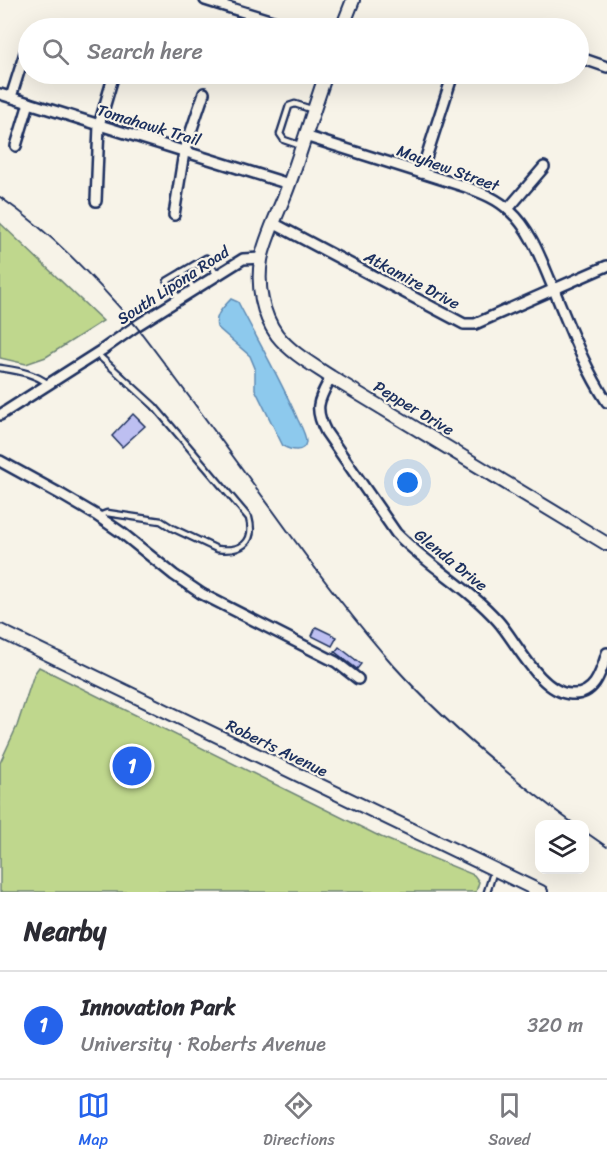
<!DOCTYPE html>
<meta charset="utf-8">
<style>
body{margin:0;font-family:Sriracha,sans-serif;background:#f2f2f3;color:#2b2b33}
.controls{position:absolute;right:18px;bottom:18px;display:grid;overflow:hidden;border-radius:12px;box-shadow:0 6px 24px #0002}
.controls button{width:54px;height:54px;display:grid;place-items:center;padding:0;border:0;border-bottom:2px solid #e1e1e2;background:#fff;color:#2b2b33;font:30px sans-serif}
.you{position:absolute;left:408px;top:483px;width:21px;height:21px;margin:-15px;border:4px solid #fff;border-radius:50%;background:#1a73e8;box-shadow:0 0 0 9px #1a73e833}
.badge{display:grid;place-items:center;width:39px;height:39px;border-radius:50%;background:#2563eb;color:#fff;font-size:20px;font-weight:700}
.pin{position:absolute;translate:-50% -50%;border:3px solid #fff;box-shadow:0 2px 6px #0006}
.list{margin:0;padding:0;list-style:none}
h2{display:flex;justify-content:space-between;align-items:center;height:78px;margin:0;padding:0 24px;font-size:26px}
h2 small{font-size:20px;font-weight:400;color:#7c7c81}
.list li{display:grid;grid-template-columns:39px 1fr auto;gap:18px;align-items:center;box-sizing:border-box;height:108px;padding:0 24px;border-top:2px solid #e1e1e2}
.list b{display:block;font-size:22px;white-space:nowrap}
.list p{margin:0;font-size:20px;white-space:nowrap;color:#7c7c81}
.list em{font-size:20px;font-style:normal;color:#7c7c81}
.icon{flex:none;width:33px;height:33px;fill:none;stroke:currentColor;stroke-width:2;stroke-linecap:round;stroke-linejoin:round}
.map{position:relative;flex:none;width:607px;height:892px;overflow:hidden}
.search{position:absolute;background:#fff;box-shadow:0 6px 24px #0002;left:18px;right:18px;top:18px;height:66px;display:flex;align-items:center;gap:15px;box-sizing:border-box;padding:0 21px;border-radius:33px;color:#7c7c81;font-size:22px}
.sheet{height:186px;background:#fff}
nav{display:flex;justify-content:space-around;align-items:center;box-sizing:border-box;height:84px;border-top:2px solid #e1e1e2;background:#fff;font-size:16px;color:#7c7c81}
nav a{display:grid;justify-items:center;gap:3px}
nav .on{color:#2563eb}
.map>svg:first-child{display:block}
.green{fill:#bfd78d;stroke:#6d8376;stroke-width:1.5}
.water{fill:#8dc9ed;stroke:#5f8bb4;stroke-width:1.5}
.building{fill:#bdbff1;stroke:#1b2f5e;stroke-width:1.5}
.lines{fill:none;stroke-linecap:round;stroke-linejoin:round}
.service-casing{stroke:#1b2f5e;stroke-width:9}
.minor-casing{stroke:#1b2f5e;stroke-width:14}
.tertiary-casing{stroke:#1b2f5e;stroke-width:16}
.service{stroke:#f7f3e8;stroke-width:4.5}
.minor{stroke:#f7f3e8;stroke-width:9}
.tertiary{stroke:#f7f3e8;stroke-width:12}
.rail{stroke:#1b2f5e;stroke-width:2}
.labels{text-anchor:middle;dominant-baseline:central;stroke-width:4.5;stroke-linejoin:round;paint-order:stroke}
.street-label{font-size:16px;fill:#1b2f5e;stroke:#f7f3e8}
</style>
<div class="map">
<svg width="607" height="892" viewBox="0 0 607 892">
<rect width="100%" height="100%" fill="#f7f3e8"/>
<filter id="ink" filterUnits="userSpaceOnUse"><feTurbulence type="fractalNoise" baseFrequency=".0167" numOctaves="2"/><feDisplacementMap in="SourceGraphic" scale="12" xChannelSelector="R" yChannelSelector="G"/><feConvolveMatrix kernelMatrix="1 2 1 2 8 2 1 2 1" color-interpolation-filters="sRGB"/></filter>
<g filter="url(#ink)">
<g class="green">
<path d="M0,223l103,98 -57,36 -20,7 -26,-6z"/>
<path d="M39,667l342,170 93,38 5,7 -3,10h-476v-129l17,-37 17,-52z"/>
</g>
<path class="water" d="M231,299l7,3c20,39 43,78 60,118 3,6 8,15 8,22 -2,12 -16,8 -23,4l-28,-57v-21l-5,-12 -33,-29c-3,-12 6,-19 14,-28z"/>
<g class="building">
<path d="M133,414l12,12 -23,21 -10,-11z"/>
<path d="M316,627l21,10 -5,9 -20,-10z"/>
<path d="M339,647l22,17 -4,5 -22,-17z"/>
</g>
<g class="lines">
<defs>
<g id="service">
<path d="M302,146l-18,-6 -4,-6 9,-28 6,-2 19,6"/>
<path d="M182,272l13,18"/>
<path d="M180,300l-13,-19 39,-23 11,17"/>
<path d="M97,354l57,52 95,112c7,26 -9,34 -32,31l-45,-21 -11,-7 -54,-8 -8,3"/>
<path d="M0,368c18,3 34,5 48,16"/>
<path d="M487,892l7,-22"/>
</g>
<g id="minor">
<path d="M205,0l90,28"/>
<path d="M578,57l29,10"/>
<path d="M0,94l289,90"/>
<path d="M11,97l17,-54"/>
<path d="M305,136l161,51c16,6 32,12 44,24 19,17 29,43 39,67 18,42 33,86 58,124"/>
<path d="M16,146l13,-43"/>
<path d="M421,173l32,-99"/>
<path d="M96,201l3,-76 15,-51"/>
<path d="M508,209l36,-42"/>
<path d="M174,215l10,-63 20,-59"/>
<path d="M273,223l191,101h11l9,-4 123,-54"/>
<path d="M331,377c-12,23 -18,30 -5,55l70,101c31,32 72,54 102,88 18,20 42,72 73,73 24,2 30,-22 36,-41"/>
<path d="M0,415l102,-65 34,-24 107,-67 18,-1"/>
<path d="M0,461l62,34 34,20 26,18 52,42 28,19 134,68 22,17"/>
</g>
<g id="tertiary">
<path d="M342,28l11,-28"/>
<path d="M326,74c-13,37 -24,75 -38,113 -8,22 -23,51 -27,73 -4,26 1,54 16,75 14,18 36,30 54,42l276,167"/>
<path d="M0,631l541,261"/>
</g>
</defs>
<use href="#service" class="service-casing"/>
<use href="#minor" class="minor-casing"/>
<use href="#tertiary" class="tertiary-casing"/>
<use href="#service" class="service"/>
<use href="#minor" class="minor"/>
<use href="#tertiary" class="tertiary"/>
<g class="rail">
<path d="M0,197c52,36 95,82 136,129 47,61 92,124 138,186 38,53 77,105 120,154 54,60 116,111 180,158"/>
<path d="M584,831l23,16"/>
</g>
</g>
</g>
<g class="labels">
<g class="street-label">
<text transform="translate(149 125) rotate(17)">Tomahawk Trail</text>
<text transform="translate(448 168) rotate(20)">Mayhew Street</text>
<text transform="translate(412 280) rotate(28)">Atkamire Drive</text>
<text transform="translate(173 285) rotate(-33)">South Lipona Road</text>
<text transform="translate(414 408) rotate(31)">Pepper Drive</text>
<text transform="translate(451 560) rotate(39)">Glenda Drive</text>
<text transform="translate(277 748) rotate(26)">Roberts Avenue</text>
</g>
</g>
</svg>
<div class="controls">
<button><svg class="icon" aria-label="layers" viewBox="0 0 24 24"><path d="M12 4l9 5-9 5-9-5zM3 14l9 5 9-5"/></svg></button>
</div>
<div class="you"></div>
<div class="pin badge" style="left:132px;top:766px">1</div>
<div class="search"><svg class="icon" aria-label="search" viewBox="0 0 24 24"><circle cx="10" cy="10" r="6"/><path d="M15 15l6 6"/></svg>Search here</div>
</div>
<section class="sheet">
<h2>Nearby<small></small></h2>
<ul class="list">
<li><span class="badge">1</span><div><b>Innovation Park</b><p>University · Roberts Avenue</p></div><em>320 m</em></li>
</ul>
</section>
<nav>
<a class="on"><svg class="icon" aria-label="map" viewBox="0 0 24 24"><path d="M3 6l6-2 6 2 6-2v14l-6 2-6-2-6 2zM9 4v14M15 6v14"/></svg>Map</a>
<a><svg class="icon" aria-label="directions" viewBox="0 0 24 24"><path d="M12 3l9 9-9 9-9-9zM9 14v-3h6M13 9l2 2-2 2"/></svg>Directions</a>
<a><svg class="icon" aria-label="saved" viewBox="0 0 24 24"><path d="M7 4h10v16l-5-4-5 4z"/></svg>Saved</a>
</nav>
